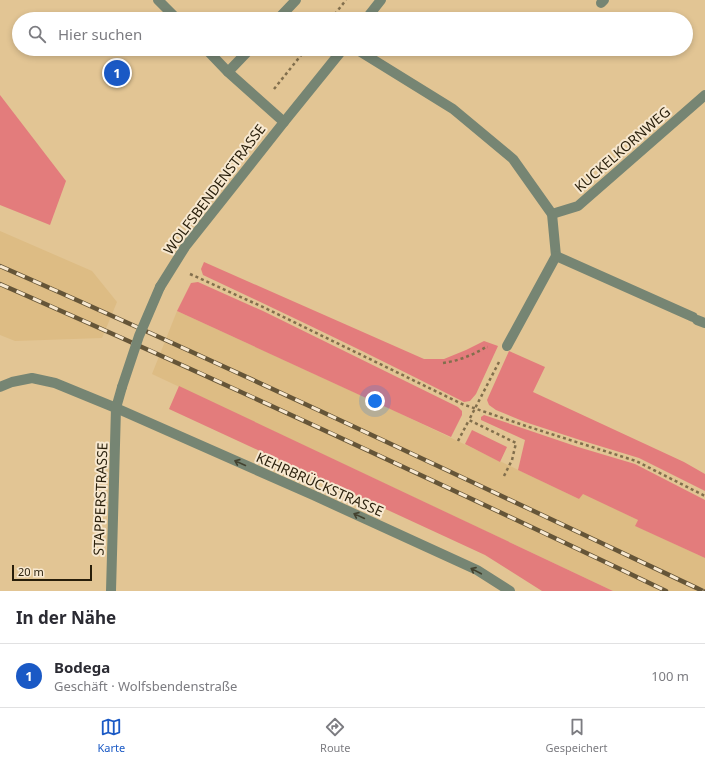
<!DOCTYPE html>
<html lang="de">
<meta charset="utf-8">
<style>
body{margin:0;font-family:"Noto Sans",sans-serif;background:#f2f2f3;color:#2b2b33}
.scale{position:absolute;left:12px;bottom:10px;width:80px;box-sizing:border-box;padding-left:4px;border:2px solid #281e0a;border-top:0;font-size:11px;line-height:14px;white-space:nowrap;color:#281e0a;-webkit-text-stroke:3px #f7e8d0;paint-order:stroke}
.you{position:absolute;left:375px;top:401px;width:14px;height:14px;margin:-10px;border:3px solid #fff;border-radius:50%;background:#1a73e8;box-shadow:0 0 0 6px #1a73e833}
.badge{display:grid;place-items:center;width:26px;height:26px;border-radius:50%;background:#1a59c5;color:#fff;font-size:13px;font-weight:700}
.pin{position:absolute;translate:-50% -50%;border:2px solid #fff;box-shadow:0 1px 4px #0006}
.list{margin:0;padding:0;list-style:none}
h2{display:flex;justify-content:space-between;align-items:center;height:52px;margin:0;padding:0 16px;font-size:17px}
h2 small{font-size:13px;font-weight:400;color:#7c7c81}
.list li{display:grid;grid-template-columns:26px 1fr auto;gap:12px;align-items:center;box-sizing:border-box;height:64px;padding:0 16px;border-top:1px solid #e1e1e2}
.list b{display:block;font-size:15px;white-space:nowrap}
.list p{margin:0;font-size:13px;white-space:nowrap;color:#7c7c81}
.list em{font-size:13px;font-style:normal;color:#7c7c81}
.icon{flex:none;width:22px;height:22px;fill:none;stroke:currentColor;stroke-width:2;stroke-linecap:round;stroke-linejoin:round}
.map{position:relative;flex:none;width:705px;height:591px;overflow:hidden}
.search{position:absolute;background:#fff;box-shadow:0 2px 6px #0003;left:12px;right:12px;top:12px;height:44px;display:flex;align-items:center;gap:10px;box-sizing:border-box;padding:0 14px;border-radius:22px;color:#7c7c81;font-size:15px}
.sheet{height:116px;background:#fff}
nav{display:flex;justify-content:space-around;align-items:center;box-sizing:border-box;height:56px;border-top:1px solid #e1e1e2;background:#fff;font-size:11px;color:#7c7c81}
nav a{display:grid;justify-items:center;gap:2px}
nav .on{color:#1a59c5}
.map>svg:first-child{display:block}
.built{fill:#ddbc84}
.green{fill:#e37c7c}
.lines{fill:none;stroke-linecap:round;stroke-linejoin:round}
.path{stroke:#826f4d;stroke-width:2.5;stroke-dasharray:3 3;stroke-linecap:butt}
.minor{stroke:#768573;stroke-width:10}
.rail-casing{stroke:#655538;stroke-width:4.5}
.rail{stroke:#f7e8d0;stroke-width:3;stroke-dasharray:9;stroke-linecap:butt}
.minor-bridge{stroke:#768573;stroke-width:10}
.oneway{stroke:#43422f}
.labels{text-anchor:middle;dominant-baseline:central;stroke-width:4;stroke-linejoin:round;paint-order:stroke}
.street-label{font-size:14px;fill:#281e0a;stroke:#f7e8d0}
</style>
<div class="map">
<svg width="705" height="591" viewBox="0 0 705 591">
<rect width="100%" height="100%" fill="#e2c594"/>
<g class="built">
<path d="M0,231l92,40 25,31 -15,36 -87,3 -15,-6z"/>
<path d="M177,311l220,101 182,87 4,-6 55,27 -2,6 69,32v33h-92l-461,-217z"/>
</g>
<g class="green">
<path d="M0,95l66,86 -16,44 -50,-20z"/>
<path d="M204,262l220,97h20l22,-9 18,-9 14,5 -22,48 -6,7 -6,1c-86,-44 -173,-86 -261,-127l-2,-6z"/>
<path d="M198,282l65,29 195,96 4,4v4l-11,22 -274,-126 14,-28z"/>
<path d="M509,351l36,16 -12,25 151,70 21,12v17l-66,-33 -59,-18 -55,-18 -29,-12 -7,-5 -2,-5z"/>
<path d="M179,386l434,205h-71l-57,-36 -316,-146z"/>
<path d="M484,415l94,32 57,17 70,36v58l-70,-32 3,-6 -55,-26 -4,5 -61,-29 7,-30 -44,-20v-3z"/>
<path d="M472,430l35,17 -7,15 -35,-18z"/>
</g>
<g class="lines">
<g class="path">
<path d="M331,19l15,-19"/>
<path d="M274,89l32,-40"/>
<path d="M190,274l75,34 197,96 64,22 110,35 69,35"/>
<path d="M499,362l-30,58 47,23 -4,17 -8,16"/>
<path d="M443,363c15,-2 30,-8 43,-16h2"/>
<path d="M458,441l11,-21"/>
</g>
<g class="minor">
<path d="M158,0l19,19"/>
<path d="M601,3l3,-3"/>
<path d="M278,19l18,-19"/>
<path d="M366,19l15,-19"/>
<path d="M206,49l22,23 56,50"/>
<path d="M356,49l97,60 60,50 39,55 4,42 -49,90"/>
<path d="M228,72l22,-23"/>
<path d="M552,214l26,-8 127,-111"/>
<path d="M556,256l137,61"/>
<path d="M160,287l25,-40 99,-125 59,-73"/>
<path d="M697,320l8,3"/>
<path d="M0,387l12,-5 20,-4 23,5 61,25 197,87 164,75 33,21"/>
<path d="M111,591l5,-183 6,-21"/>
</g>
<defs>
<g id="rail">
<path d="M0,266c237,104 470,215 703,325"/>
<path d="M0,284c224,98 446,202 666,307"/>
</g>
</defs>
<use href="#rail" class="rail-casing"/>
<use href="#rail" class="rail"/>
<path class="minor-bridge" d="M122,387l17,-51 21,-49"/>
</g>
<defs><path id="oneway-shaft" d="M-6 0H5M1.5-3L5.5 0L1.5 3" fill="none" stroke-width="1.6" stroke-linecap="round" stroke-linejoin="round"/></defs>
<g class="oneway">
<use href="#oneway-shaft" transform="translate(240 463) rotate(-156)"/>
<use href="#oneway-shaft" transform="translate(359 516) rotate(-155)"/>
<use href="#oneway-shaft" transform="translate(476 571) rotate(-152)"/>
</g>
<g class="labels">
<g class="street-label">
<text transform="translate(622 149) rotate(-41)">KUCKELKORNWEG</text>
<text transform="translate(214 189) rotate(-53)">WOLFSBENDENSTRASSE</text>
<text transform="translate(320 484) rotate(24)">KEHRBRÜCKSTRASSE</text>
<text transform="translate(100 499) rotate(-88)">STAPPERSTRASSE</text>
</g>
</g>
</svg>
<div class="scale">20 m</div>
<div class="you"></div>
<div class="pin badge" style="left:117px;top:73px">1</div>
<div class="search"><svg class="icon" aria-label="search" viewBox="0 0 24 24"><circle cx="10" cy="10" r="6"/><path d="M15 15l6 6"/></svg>Hier suchen</div>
</div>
<section class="sheet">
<h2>In der Nähe<small></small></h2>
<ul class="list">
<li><span class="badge">1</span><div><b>Bodega</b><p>Geschäft · Wolfsbendenstraße</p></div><em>100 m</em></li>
</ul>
</section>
<nav>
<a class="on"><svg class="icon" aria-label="map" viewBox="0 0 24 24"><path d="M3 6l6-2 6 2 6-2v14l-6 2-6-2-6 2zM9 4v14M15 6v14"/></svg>Karte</a>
<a><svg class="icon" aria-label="directions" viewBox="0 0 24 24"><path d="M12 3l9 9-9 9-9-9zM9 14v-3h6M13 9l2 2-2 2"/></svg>Route</a>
<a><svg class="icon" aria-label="saved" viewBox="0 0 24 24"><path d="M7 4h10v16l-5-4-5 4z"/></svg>Gespeichert</a>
</nav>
